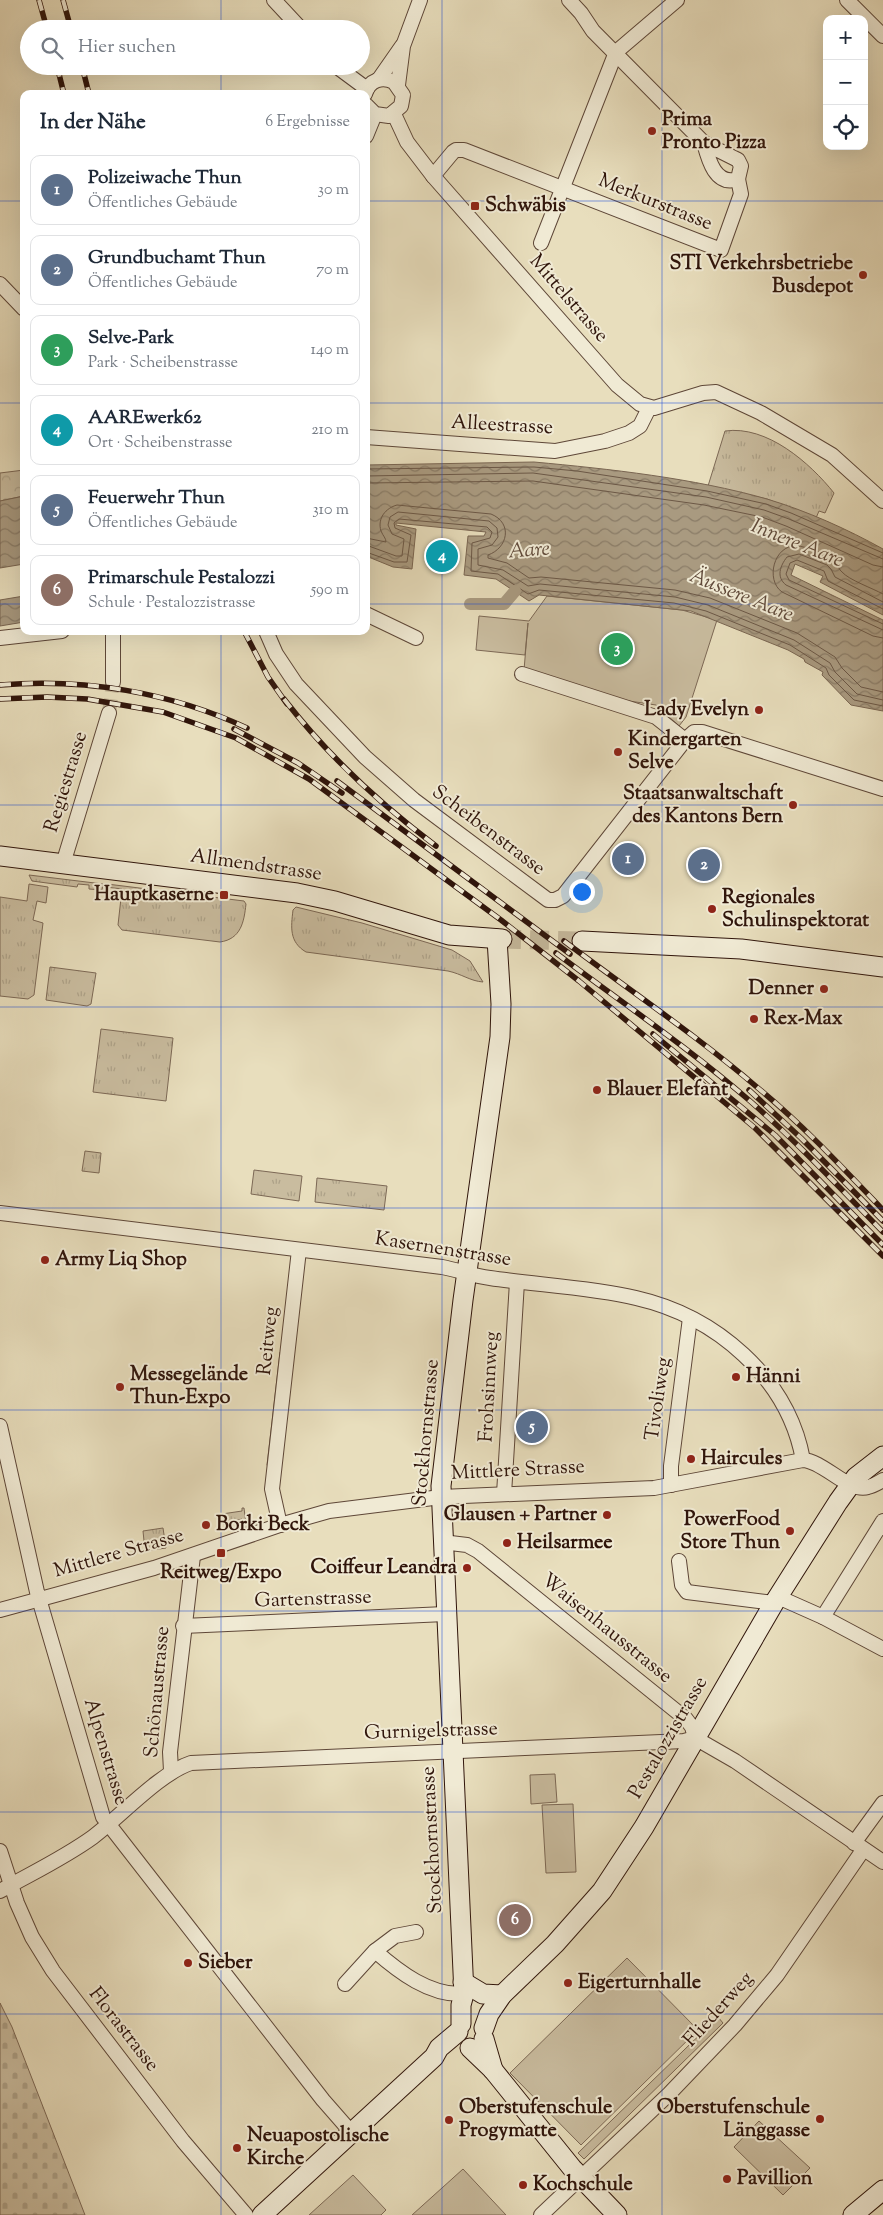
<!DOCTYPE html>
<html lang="de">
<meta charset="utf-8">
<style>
body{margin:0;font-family:"Sorts Mill Goudy",serif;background:#f6f6f7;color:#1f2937}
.controls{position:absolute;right:15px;top:15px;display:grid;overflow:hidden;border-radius:10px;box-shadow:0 5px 20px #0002}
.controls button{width:45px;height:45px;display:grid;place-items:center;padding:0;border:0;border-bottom:1px solid #e0e1e3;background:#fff;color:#1f2937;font:25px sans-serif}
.you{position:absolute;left:581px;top:891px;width:18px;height:18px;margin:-12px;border:4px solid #fff;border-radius:50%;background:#1a73e8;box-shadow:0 0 0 8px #1a73e833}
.badge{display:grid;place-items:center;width:32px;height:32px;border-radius:50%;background:#2563eb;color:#fff;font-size:16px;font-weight:700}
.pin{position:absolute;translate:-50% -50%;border:2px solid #fff;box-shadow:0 1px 5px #0006}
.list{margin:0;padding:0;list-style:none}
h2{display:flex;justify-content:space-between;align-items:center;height:65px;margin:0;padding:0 20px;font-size:21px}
h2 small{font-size:16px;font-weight:400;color:#747a83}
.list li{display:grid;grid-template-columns:32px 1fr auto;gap:15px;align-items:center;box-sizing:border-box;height:70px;margin:0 10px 10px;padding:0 10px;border:1px solid #e0e1e3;border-radius:10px}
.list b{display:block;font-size:19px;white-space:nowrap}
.list p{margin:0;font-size:16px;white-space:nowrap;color:#747a83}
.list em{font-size:16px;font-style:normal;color:#747a83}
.icon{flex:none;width:28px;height:28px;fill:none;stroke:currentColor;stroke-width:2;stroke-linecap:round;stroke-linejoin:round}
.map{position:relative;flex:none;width:883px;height:2215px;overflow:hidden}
.search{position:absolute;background:#fff;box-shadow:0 5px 20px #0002;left:20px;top:20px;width:350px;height:55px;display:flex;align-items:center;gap:12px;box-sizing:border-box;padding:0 18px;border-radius:28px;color:#747a83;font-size:19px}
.panel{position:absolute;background:#fff;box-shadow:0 5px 20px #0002;left:20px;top:90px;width:350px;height:545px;border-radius:10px}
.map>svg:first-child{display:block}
.grass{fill:url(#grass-tufts);stroke:#7c6855}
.forest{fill:url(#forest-crowns);stroke:#7c6855}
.cemetery{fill:url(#cemetery-stones);stroke:#7c6855}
.green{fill:#c9bc9f;stroke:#7c6855}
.water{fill:url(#water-waves);stroke:#796551}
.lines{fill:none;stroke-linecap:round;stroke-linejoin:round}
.shore{stroke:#6c5846;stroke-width:1}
.canal{stroke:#a99a80;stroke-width:12}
.street-tunnel{stroke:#c3b699;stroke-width:14;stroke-dasharray:14 7;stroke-linecap:butt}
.secondary-tunnel{stroke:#c3b699;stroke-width:19;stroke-dasharray:19 9;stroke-linecap:butt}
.street-casing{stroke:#5e4738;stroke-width:16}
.secondary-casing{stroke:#30150b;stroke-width:21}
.street{stroke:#f0ead4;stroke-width:14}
.secondary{stroke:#f0ead4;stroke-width:19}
.rail-casing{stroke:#30150b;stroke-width:5.5}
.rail{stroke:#f0ead4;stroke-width:4;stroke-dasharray:11;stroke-linecap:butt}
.grid{fill:none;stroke:#1d4ed8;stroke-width:1;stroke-opacity:0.55}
.poi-dot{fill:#8f2418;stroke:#f0ead4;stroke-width:2}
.labels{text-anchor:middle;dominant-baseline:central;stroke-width:4;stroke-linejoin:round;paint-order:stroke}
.poi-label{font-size:20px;font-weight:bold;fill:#30150b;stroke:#f0ead4;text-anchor:start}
.street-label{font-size:20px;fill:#30150b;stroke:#f0ead4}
.water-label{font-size:21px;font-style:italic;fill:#604a3a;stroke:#f0ead4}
</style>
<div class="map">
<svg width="883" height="2215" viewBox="0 0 883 2215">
<defs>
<pattern id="grass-tufts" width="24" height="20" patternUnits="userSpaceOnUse" patternTransform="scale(1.25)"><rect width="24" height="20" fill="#c9bc9f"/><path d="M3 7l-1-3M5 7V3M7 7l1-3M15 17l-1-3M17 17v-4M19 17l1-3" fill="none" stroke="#ada188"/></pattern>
<pattern id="forest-crowns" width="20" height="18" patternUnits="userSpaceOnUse" patternTransform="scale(1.25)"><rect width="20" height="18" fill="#c9bc9f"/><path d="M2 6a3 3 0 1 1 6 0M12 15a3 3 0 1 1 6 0" fill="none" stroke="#ada188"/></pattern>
<pattern id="cemetery-stones" width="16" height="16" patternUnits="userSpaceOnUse" patternTransform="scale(1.25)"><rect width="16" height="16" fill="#c9bc9f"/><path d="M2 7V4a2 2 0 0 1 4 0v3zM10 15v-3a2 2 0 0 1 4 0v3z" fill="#ada188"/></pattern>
<pattern id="water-waves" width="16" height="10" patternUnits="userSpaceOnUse" patternTransform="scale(1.25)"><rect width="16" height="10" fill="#a99a80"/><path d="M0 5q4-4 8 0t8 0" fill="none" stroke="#8a7c67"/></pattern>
</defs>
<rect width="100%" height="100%" fill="#e8debd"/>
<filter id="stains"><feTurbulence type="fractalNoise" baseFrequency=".004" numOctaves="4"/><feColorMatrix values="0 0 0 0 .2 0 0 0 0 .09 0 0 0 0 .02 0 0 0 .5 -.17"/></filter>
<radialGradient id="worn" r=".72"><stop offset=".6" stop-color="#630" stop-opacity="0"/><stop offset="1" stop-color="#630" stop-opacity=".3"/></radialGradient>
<g class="grass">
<path d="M725,431c42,-6 85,32 109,62l-9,20 -6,-2 -3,7 -49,-19 -59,-13z"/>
<path d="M29,875l74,9 -1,6 -13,-1v-4l-11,-1 -1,3 -45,-6z"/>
<path d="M29,884l19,3 -2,16 -9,-2 -4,19 10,3 -9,72 -6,4 -28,-3v-99l27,4z"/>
<path d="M107,884l137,17 2,3c-2,18 -5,35 -26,38l-98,-12 -4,-5 4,-36 -16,-2z"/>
<path d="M296,907l66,16 90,27 18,11 13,21c-13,-1 -21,-8 -35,-11l-142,-19c-17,-10 -15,-25 -13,-42z"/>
<path d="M50,967l46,6 -5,31 -4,2 -41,-6z"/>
<path d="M101,1029l72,9 -7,63 -73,-9z"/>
<path d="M85,1151l16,2 -2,20 -17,-2z"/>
<path d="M254,1170l48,6 -3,25 -48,-7z"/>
<path d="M317,1178l70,8 -3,24 -69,-8z"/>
<path d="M280,1352h3l-14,116 -2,-3z"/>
<path d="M242,1508h2l2,16 11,-3 1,2 -14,5 -2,-9 -19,5 -1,-10 20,-3z"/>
<path d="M163,1528l3,20 -21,3 -2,-20z"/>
</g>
<path class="forest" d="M24,470v26l-24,5v-28z"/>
<path class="cemetery" d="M0,2003l12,24 73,188h-85z"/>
<g class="green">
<path d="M547,596l135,14 35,10 -31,97 -7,9 -23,-21 -47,-7 -85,-28 4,-47 -3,32 -49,-5 3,-34 50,5z"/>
<path d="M555,1774l2,28 -26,2 -1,-29z"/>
<path d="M573,1804l3,68 -30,1 -4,-68z"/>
<path d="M627,1958l71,72 -117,115 -71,-72z"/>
<path d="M718,2017l5,6 -139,136 -6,-6z"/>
<path d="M759,2121l51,47 -27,27 -49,-48z"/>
<path d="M463,2169l43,46h-94z"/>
<path d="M353,2175l33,35 -5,5h-72z"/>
</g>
<g class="water">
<path d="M534,462c76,7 159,16 233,37 40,12 80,30 116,50v66l-63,-33 3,-6 -28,-12 -4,11 92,45v91l-32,-6 -29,-30 1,-3 -18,-10 -1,-3 -16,-9 -97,-39 -152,-16 -10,6 -33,-22 -32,-4 4,-39h16l2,-4 -90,-9v2l20,4 -4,40 -19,-2 -27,-11v-91z"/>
<path d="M24,496v68l-24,4v-67z"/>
<path d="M24,596v26l-24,4v-26z"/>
</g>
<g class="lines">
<g class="shore">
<path d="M366,469l168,-2 43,4 130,20 59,13 25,9 92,40"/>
<path d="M366,476l167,-3 173,24 58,13 25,9 94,40"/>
<path d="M366,483l167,-2 171,24 58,12 24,9 87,39 10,2"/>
<path d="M366,538l20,4c0,-4 -3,-6 -5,-11 -4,-13 5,-23 16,-26l94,9c22,9 17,34 -3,41v3l19,5 22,15 12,-1 134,13 35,8 87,35 38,24 7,11 19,19 22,5"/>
<path d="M366,545l30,11h6l2,-17 -12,-5 -4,-9 2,-8 8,-5 91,9 8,7 1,9 -6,8 -14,4v16l25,5 25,16 12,-2 135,13 33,8 86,35 36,23 5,9 22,22 26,6"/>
<path d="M366,552l28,10h13l4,-27 -16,-7 -1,-5 5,-4 88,8 5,5 -2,6 -18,5 -1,28 27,3 30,20 11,-4 135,13 32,8 84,34 36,23 3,7 25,25 29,6"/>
<path d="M883,594c-11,-6 -34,-14 -41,-22 -3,-2 -4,-7 -6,-10 -8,-7 -29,-16 -40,-16 -22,-1 -31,34 -14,46l91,44 10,2"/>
<path d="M883,602l-48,-25 -4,-8 -4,-4 -28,-11 -12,3c-7,9 -11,20 -1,28l97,45"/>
<path d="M883,609l-55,-28 -4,-10 -27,-11 -7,3 -4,11 3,6 94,44"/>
</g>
<path class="canal" d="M470,604h34l11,-13"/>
<path class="street-tunnel" d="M109,713l4,-31"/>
<path class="secondary-tunnel" d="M502,939l80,2"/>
<defs>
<g id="street">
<path d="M274,0l27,29"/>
<path d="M569,0l12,13 12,18 111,112 34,17 3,6 -3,13c-23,8 -30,-21 -34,-36"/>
<path d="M847,0l36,36"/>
<path d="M336,66l31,23"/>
<path d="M379,79l23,-33"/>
<path d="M398,85l5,-39 17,-46"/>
<path d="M365,94c4,-14 17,-18 29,-12l9,13 -2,11 -12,10 -14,-2 -9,-9"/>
<path d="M394,114l13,28 26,34 184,209 23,19 14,4 49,-15 13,-1 45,21 71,42 51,46"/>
<path d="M366,136l9,-22"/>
<path d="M433,176l20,-24 3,-2h8l257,100 20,-56 -3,-15"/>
<path d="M541,243l75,-191 61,-52"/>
<path d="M0,284l24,25"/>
<path d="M366,437l189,14 50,-10 24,-8 11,-7 9,-18"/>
<path d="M366,614l50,24"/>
<path d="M113,631v51"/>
<path d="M266,631l10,23 20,30 69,73 49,43 134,100h7l8,-4 122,-156 9,-8h8l181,57"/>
<path d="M0,638l62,-7"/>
<path d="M522,674l134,43 29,23"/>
<path d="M63,864l46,-151"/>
<path d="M0,1213l442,54c16,3 31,9 48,11 47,7 100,9 146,20 79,18 152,79 167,162"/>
<path d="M0,1426l37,166 66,225 220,283 28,32"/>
<path d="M671,1485v-19l19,-148"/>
<path d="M504,1494l13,-212"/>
<path d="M280,1525l-8,-36 27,-239"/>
<path d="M442,1542l25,3 11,6 208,168 6,8 3,11 40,23 148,101"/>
<path d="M679,1561l3,24 5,7 87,11"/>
<path d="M778,1597l45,20 60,32"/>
<path d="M0,1610l154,-42 126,-43 49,-14 112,-14 213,-9 149,-28c21,1 45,33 65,27 5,-1 10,-4 15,-7"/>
<path d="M823,1617l60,-96"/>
<path d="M183,1626l262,-12"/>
<path d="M171,1771l-1,-19 23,-196"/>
<path d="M854,1843l29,-40"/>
<path d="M0,1851l17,52 15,34 21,34 130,170 63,74"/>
<path d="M0,1891c32,-18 64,-33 93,-54 28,-21 67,-64 98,-74l493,-22 11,-3"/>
<path d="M375,1951c24,21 55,45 89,43"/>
<path d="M345,1984l30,-33 20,-15 21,-4"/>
<path d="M541,2215l128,-121 66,-69 42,-50 86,-125"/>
</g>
<g id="secondary">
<path d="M0,856l297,37 38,8 114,34 53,4"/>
<path d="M582,941l159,8 142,18"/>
<path d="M463,1982l20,12 19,1"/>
<path d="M461,2024v-19l3,-11 -23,-508 22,-186 37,-263 1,-33 -4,-65"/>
<path d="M484,2028l5,-14 13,-19 53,-51 47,-53 42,-64 130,-224 64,-101 18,-25 27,-21"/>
<path d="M484,2039l9,31"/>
<path d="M470,2048l23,22 79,98 45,47"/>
<path d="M262,2215l172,-158 5,-9 19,-16"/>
<path d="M853,2215l30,-25"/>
</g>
</defs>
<use href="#street" class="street-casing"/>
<use href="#secondary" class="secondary-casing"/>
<use href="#street" class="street"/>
<use href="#secondary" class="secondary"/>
<defs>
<g id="rail">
<path d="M39,0l8,29"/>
<path d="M63,0l8,29"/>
<path d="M57,66l7,28"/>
<path d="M82,66l7,28"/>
<path d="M244,631l24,46 19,27"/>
<path d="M0,685c84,-7 170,7 247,43"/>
<path d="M0,699l47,-2 40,2 76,13 73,26 73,41 192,141 78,61 176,147 128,128"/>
<path d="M284,699c44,57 95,104 152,147"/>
<path d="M234,729l64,34 44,30"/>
<path d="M337,781l233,173"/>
<path d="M564,941c65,49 132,94 194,147 45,37 85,80 125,122"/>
<path d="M556,953c65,49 133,95 194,148 47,41 90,87 133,131"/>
<path d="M653,1034l122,101 108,110"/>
<path d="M749,1090l52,48 82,83"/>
</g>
</defs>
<use href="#rail" class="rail-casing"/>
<use href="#rail" class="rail"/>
</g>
<path class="grid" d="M221,0v29M442,0v2215M662,0v2215M221,66v28M0,201h24M366,201h517M0,403h24M366,403h517M0,604h24M366,604h517M221,631v1584M0,805h883M0,1007h883M0,1208h883M0,1410h883M0,1611h883M0,1812h883M0,2014h883"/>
<g class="poi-dot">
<circle cx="652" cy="131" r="5"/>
<rect x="470" y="201" width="10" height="10" rx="2.5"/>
<circle cx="863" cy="275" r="5"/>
<circle cx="759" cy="710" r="5"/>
<circle cx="618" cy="752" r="5"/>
<circle cx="793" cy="805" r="5"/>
<rect x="219" y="890" width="10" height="10" rx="2.5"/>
<circle cx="712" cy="909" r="5"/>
<circle cx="824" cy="989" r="5"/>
<circle cx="754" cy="1019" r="5"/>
<circle cx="597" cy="1090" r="5"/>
<circle cx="45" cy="1260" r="5"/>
<circle cx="736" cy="1377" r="5"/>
<circle cx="120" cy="1387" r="5"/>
<circle cx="691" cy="1459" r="5"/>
<circle cx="607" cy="1515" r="5"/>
<circle cx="206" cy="1525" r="5"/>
<circle cx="790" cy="1531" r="5"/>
<circle cx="507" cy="1543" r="5"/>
<rect x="216" y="1548" width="10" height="10" rx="2.5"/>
<circle cx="467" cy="1568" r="5"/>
<circle cx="188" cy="1963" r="5"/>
<circle cx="568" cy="1983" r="5"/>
<circle cx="820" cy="2119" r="5"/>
<circle cx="449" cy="2120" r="5"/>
<circle cx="237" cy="2148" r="5"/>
<circle cx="727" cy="2179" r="5"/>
<circle cx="523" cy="2185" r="5"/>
</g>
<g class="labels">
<g class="poi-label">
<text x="662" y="120">Prima<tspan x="662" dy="23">Pronto Pizza</tspan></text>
<text x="485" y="206">Schwäbis</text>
<text x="853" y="264" text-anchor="end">STI Verkehrsbetriebe<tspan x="853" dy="23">Busdepot</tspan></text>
<text x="749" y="710" text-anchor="end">Lady Evelyn</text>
<text x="628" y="740">Kindergarten<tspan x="628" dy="23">Selve</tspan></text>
<text x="783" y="794" text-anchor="end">Staatsanwaltschaft<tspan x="783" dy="23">des Kantons Bern</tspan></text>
<text x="214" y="895" text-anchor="end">Hauptkaserne</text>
<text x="722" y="898">Regionales<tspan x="722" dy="23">Schulinspektorat</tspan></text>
<text x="814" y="989" text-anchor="end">Denner</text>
<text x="764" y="1019">Rex-Max</text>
<text x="607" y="1090">Blauer Elefant</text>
<text x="55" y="1260">Army Liq Shop</text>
<text x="130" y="1375">Messegelände<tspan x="130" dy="23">Thun-Expo</tspan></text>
<text x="746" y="1377">Hänni</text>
<text x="701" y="1459">Haircules</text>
<text x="597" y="1515" text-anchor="end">Glausen + Partner</text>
<text x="780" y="1520" text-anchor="end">PowerFood<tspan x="780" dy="23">Store Thun</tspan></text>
<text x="216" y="1525">Borki Beck</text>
<text x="517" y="1543">Heilsarmee</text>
<text x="457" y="1568" text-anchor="end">Coiffeur Leandra</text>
<text x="221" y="1573" text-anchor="middle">Reitweg/Expo</text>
<text x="198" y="1963">Sieber</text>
<text x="578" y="1983">Eigerturnhalle</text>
<text x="459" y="2108">Oberstufenschule<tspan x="459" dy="23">Progymatte</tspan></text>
<text x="810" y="2108" text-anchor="end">Oberstufenschule<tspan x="810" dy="23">Länggasse</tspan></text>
<text x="247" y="2136">Neuapostolische<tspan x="247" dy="23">Kirche</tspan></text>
<text x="737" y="2179">Pavillion</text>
<text x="533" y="2185">Kochschule</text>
</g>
<g class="street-label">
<text transform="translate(655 203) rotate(22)">Merkurstrasse</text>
<text transform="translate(568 299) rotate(49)">Mittelstrasse</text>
<text transform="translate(502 426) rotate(3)">Alleestrasse</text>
<text transform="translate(67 782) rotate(-73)">Regiestrasse</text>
<text transform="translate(488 831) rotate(37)">Scheibenstrasse</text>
<text transform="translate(256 866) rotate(8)">Allmendstrasse</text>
<text transform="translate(443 1250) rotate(9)">Kasernenstrasse</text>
<text transform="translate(269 1341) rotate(-84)">Reitweg</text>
<text transform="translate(490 1387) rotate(-87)">Frohsinnweg</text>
<text transform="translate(659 1399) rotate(-82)">Tivoliweg</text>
<text transform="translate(427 1433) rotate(-85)">Stockhornstrasse</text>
<text transform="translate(518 1471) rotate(-3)">Mittlere Strasse</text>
<text transform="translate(119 1554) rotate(-16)">Mittlere Strasse</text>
<text transform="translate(313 1600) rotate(-2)">Gartenstrasse</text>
<text transform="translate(606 1629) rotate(39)">Waisenhausstrasse</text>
<text transform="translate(158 1692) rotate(-85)">Schönaustrasse</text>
<text transform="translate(431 1732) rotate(-2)">Gurnigelstrasse</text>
<text transform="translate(669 1738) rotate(-60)">Pestalozzistrasse</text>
<text transform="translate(105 1752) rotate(73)">Alpenstrasse</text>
<text transform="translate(433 1840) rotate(-93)">Stockhornstrasse</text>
<text transform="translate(719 2010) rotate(-48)">Fliederweg</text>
<text transform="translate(123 2030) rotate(52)">Florastrasse</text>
</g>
<g class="water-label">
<text transform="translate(797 544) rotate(22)">Innere Aare</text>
<text transform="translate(529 551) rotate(-4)">Aare</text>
<text transform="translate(741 596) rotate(22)">Äussere Aare</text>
</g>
</g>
<rect width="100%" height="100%" filter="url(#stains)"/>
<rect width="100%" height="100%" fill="url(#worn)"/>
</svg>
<div class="controls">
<button>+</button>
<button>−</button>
<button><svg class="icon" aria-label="locate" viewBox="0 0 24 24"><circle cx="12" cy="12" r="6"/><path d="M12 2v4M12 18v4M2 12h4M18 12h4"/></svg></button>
</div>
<div class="you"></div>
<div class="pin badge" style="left:628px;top:859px;background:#5c6f8a">1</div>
<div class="pin badge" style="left:704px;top:865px;background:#5c6f8a">2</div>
<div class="pin badge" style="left:617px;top:649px;background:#2e9e5b">3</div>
<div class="pin badge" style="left:442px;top:556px;background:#0f9aa8">4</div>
<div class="pin badge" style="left:532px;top:1427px;background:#5c6f8a">5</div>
<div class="pin badge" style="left:515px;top:1920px;background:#8d6e63">6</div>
<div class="search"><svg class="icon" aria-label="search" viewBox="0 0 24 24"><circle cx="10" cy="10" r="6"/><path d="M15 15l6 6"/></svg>Hier suchen</div>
<section class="panel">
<h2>In der Nähe<small>6 Ergebnisse</small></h2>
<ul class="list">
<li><span class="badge" style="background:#5c6f8a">1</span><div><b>Polizeiwache Thun</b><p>Öffentliches Gebäude</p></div><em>30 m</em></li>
<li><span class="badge" style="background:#5c6f8a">2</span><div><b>Grundbuchamt Thun</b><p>Öffentliches Gebäude</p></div><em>70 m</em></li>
<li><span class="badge" style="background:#2e9e5b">3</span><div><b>Selve-Park</b><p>Park · Scheibenstrasse</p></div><em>140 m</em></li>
<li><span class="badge" style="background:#0f9aa8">4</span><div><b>AAREwerk62</b><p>Ort · Scheibenstrasse</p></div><em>210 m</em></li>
<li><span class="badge" style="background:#5c6f8a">5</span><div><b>Feuerwehr Thun</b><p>Öffentliches Gebäude</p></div><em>310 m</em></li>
<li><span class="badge" style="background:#8d6e63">6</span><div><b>Primarschule Pestalozzi</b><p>Schule · Pestalozzistrasse</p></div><em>590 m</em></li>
</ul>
</section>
</div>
